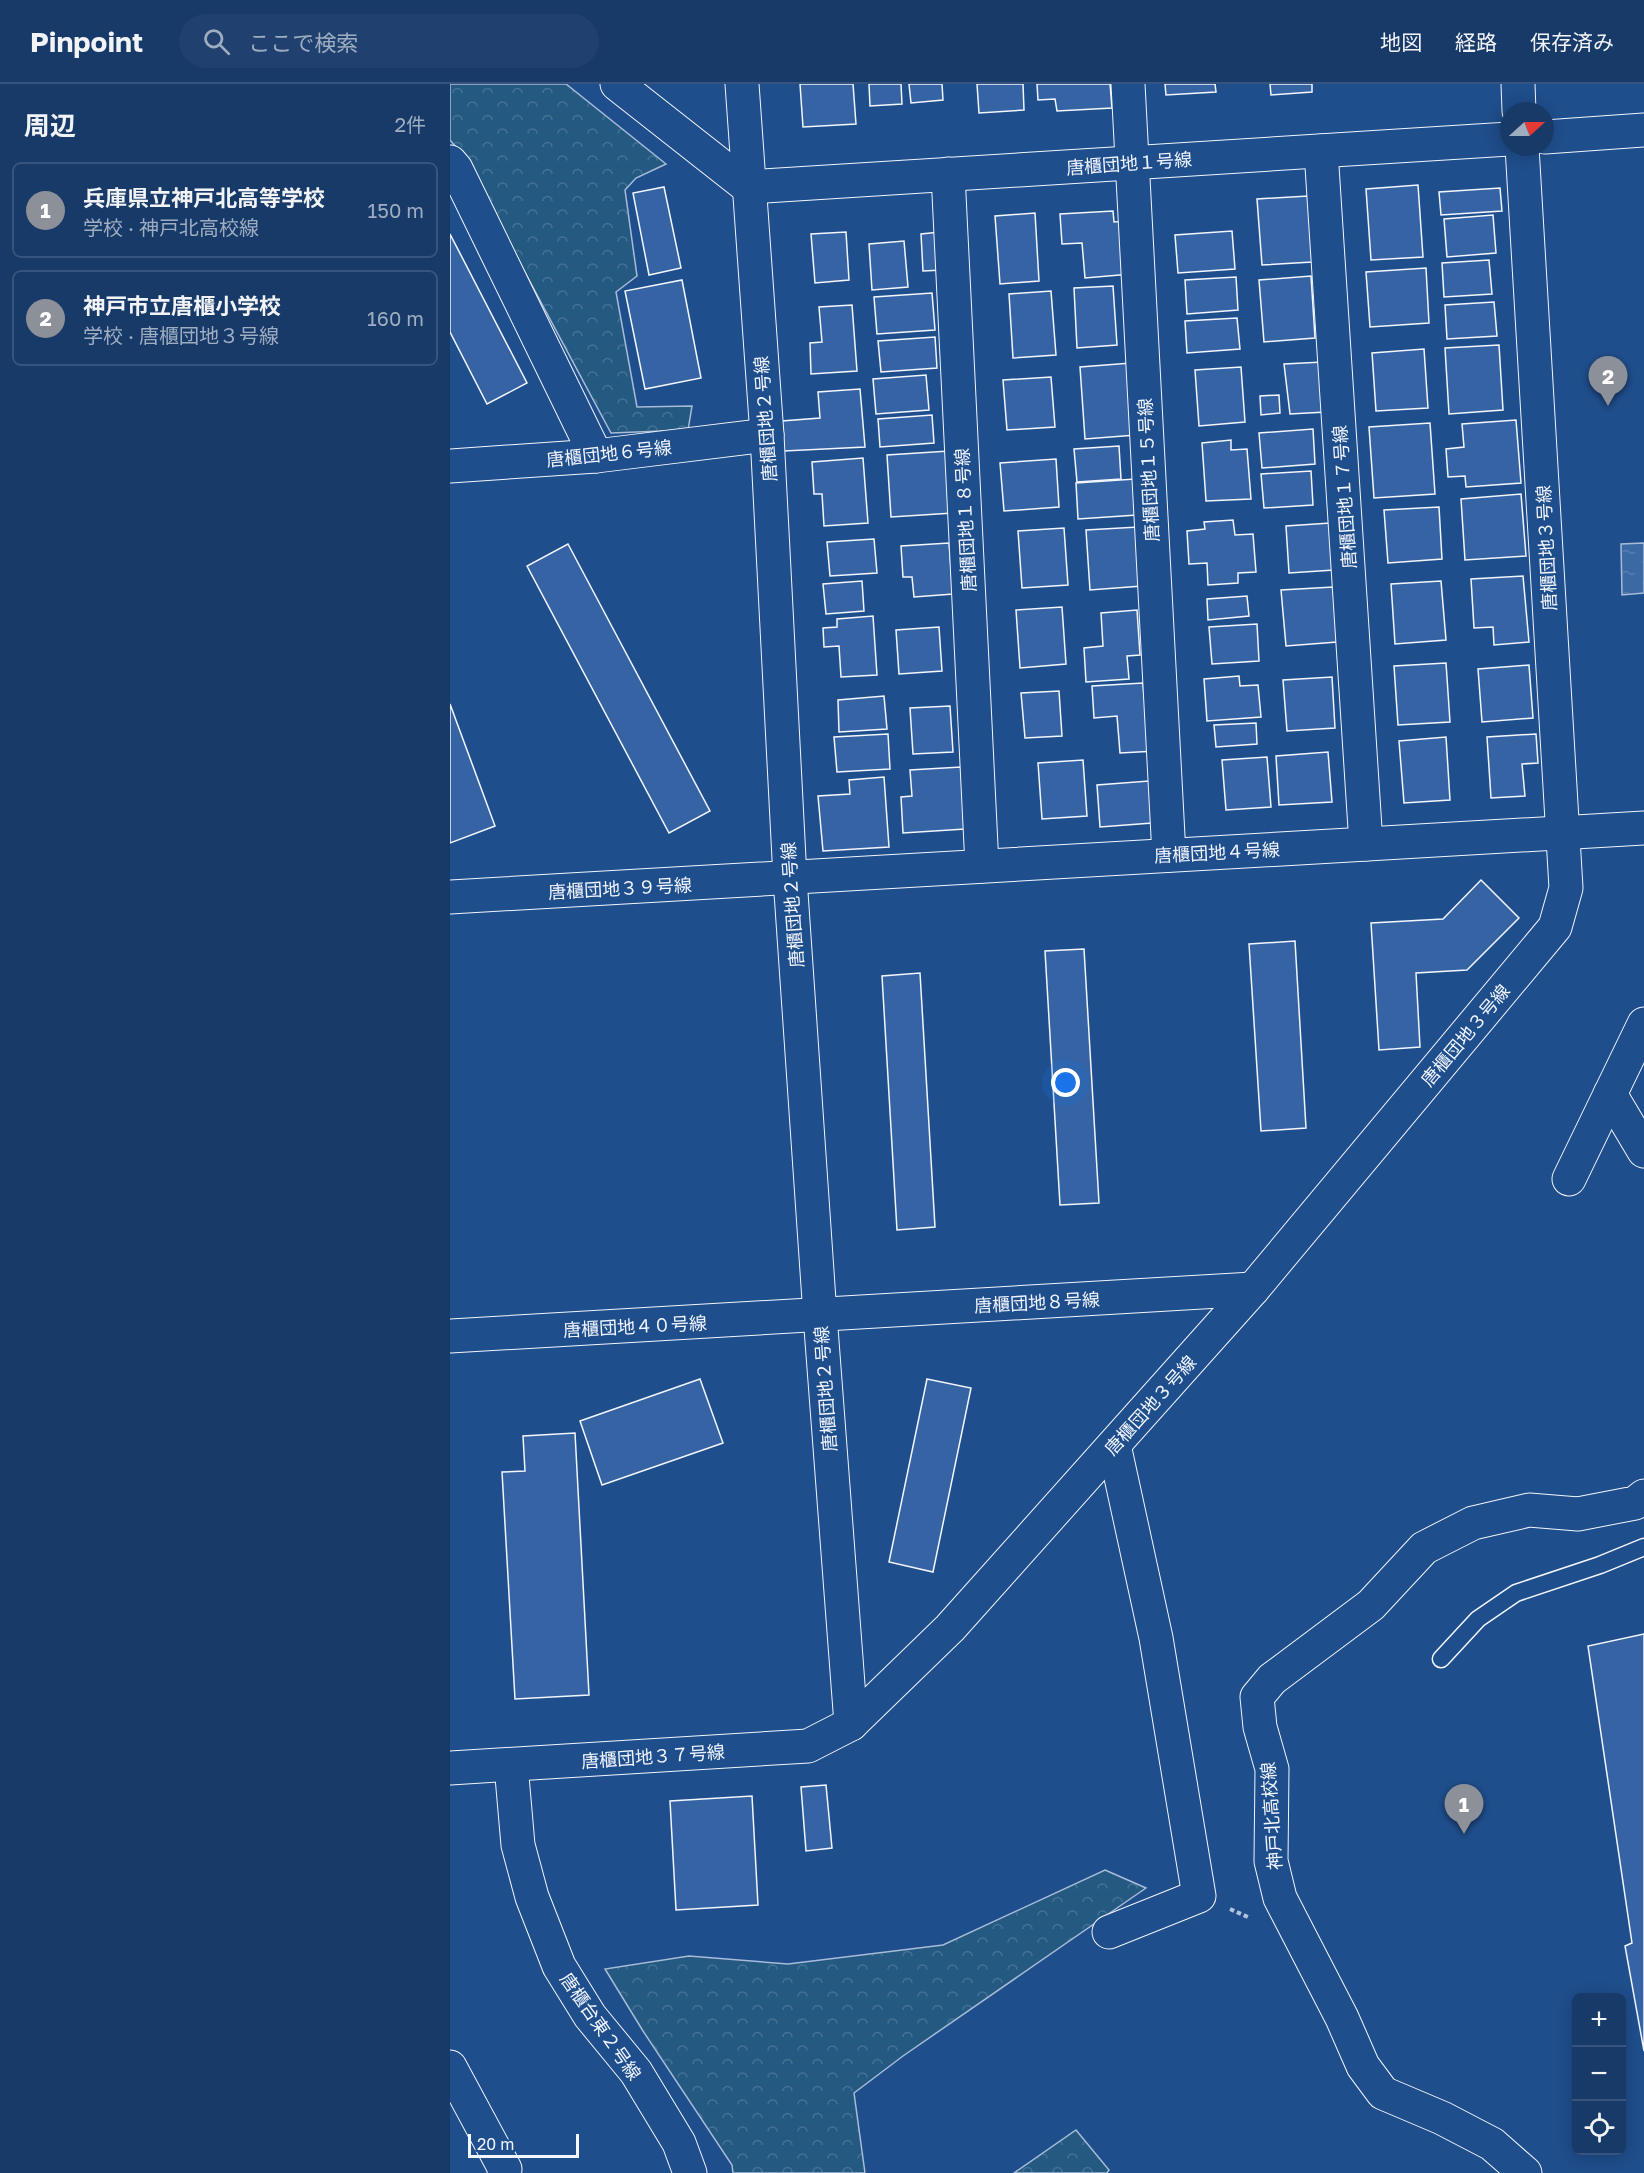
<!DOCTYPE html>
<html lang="ja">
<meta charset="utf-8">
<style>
body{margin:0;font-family:"Golos Text","Noto Sans JP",sans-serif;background:#20416f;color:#f1f3f6}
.controls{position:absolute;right:18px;bottom:18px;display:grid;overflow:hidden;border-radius:9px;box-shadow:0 3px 15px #0003}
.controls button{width:54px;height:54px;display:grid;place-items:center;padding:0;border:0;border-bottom:2px solid #36547d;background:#173a69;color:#f1f3f6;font:30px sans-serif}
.compass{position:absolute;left:1050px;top:18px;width:54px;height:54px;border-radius:50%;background:#173a69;box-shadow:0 3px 15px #0003;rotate:69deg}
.scale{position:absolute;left:18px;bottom:15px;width:111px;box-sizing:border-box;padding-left:6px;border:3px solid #f2f6ff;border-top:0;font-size:16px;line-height:21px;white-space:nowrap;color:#f2f6ff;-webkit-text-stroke:4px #1f4e8c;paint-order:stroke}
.you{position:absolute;left:616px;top:999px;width:21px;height:21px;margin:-15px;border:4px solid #fff;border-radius:50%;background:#1a73e8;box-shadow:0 0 0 9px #1a73e833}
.badge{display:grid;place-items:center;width:39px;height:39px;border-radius:50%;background:#8c9099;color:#fff;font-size:20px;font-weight:700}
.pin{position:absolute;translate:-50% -50px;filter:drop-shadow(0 2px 3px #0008)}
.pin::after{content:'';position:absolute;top:32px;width:21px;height:18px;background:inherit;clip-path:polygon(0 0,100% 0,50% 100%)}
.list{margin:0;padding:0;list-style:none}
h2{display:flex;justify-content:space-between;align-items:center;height:78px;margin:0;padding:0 24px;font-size:26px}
h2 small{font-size:20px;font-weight:400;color:#9eadc0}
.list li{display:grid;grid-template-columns:39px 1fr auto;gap:18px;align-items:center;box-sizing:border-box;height:96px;margin:0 12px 12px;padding:0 12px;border:2px solid #36547d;border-radius:9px}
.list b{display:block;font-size:22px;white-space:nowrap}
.list p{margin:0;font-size:20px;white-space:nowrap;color:#9eadc0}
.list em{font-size:20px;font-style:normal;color:#9eadc0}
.icon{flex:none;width:33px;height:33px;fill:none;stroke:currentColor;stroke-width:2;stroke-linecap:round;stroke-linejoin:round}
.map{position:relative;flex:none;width:1194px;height:2089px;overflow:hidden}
header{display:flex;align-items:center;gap:36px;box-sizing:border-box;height:84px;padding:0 30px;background:#173a69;border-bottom:2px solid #36547d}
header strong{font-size:28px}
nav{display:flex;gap:33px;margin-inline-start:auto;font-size:21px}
.search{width:420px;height:54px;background:#20416f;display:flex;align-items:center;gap:15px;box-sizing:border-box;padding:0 21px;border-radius:33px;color:#9eadc0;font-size:22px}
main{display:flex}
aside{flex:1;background:#173a69}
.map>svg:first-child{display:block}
.forest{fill:url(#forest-crowns);stroke:#a8bbd7;stroke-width:1.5}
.water{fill:url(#water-ripples);stroke:#a8bbd7;stroke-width:1.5}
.building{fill:#3563a3;stroke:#f2f6ff;stroke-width:1.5}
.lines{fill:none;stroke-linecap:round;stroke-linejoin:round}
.service-casing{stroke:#f2f6ff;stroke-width:19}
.minor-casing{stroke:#f2f6ff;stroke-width:35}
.path{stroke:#b3c4dc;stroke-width:4;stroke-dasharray:4.5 3;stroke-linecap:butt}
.service{stroke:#1f4e8c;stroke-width:16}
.minor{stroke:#1f4e8c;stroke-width:33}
.labels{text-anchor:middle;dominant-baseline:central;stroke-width:4.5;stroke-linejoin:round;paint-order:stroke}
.street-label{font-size:18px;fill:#f2f6ff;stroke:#1f4e8c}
</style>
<header>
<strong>Pinpoint</strong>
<div class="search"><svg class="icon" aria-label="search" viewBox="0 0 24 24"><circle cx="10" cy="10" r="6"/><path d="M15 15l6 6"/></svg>ここで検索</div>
<nav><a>地図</a><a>経路</a><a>保存済み</a></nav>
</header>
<main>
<aside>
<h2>周辺<small>2件</small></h2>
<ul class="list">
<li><span class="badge">1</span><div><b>兵庫県立神戸北高等学校</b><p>学校 · 神戸北高校線</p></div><em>150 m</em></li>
<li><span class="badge">2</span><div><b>神戸市立唐櫃小学校</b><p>学校 · 唐櫃団地３号線</p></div><em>160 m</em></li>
</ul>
</aside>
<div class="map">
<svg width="1194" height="2089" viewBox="0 0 1194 2089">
<defs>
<pattern id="forest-crowns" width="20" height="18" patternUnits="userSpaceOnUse" patternTransform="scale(1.5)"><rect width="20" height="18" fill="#245a82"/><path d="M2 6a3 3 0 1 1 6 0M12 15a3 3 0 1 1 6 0" fill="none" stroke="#447295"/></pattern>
<pattern id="water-ripples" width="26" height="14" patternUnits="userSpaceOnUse" patternTransform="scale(1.5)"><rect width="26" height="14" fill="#3b69a3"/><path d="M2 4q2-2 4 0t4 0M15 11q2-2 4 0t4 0" fill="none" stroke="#587fb1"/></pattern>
</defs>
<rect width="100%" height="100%" fill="#1f4e8c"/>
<g class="forest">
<path d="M0,0h116l100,80 -30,14 -11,12 12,86 -21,16 21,115 55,-1 -4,24 -77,3 -150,-280 -11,-13z"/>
<path d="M655,1786l41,18 -243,168 -49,37 11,80h-132l-1,-8 -89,-134 -38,-62 84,-13 99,8 155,-19z"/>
<path d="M626,2046l33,40 -2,3h-93z"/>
</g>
<path class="water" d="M1194,459v50l-22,2 -1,-51z"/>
<g class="building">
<path d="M350,0h53l3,40 -53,3z"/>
<path d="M419,0h32l1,20 -32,2z"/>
<path d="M459,0h33l1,16 -32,3z"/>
<path d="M527,0h46l1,26 -45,3z"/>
<path d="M587,0h73l2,24 -55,3 -2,-12 -17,1z"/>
<path d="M715,0h50l1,8 -50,3z"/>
<path d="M820,0h42v8l-41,3z"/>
<path d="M968,101l5,72 -52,3 -5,-71z"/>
<path d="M214,103l17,81 -32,7 -16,-82z"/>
<path d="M1050,104l2,23 -61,4 -2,-23z"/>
<path d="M858,112l4,66 -50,3 -5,-66z"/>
<path d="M663,127l1,11 13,-1 4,53 -46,4 -3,-35 -20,1 -2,-30z"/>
<path d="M585,129l4,68 -39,3 -5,-68z"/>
<path d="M1043,131l3,38 -49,4 -3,-38z"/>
<path d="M782,147l3,38 -57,4 -3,-38z"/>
<path d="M396,148l3,48 -34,3 -4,-49z"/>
<path d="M490,148l3,38 -20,1 -2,-37z"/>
<path d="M0,150l77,149 -40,21 -37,-72z"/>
<path d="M454,157l4,46 -36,3 -3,-46z"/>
<path d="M1039,176l3,34 -48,3 -2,-34z"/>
<path d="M976,184l3,55 -59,4 -4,-55z"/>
<path d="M861,192l4,62 -51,4 -5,-62z"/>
<path d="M786,193l2,33 -51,4 -2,-34z"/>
<path d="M232,196l19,98 -56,11 -20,-98z"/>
<path d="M663,202l4,59 -40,3 -3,-60z"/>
<path d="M601,207l5,64 -43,3 -4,-64z"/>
<path d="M482,209l3,37 -58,4 -3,-37z"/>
<path d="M1044,218l3,34 -50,3 -2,-34z"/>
<path d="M402,221l5,66 -46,3 -1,-31 12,-1 -3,-35z"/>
<path d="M787,234l3,31 -53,4 -2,-32z"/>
<path d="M485,253l2,31 -56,4 -3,-31z"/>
<path d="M1049,261l4,65 -54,4 -4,-66z"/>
<path d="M974,265l4,59 -52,3 -4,-58z"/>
<path d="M873,278l3,50 -36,2 -6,-50z"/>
<path d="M681,279l5,72 -51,4 -5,-72z"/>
<path d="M791,283l4,55 -46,4 -4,-56z"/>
<path d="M476,291l3,35 -53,4 -3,-35z"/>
<path d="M601,293l4,50 -48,3 -4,-50z"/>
<path d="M410,305l5,58 -81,4 -2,-30 38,-3 -2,-26z"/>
<path d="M829,311l1,18 -19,2 -1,-19z"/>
<path d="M482,331l2,28 -54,4 -2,-28z"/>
<path d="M1066,336l5,63 -55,4 -1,-11 -17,1 -2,-28 18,-2 -2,-23z"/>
<path d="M980,339l5,71 -61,4 -5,-71z"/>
<path d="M863,345l2,35 -53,4 -3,-35z"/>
<path d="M781,356v10l16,-1 4,50 -45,2 -4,-58z"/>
<path d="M669,362l2,33 -44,3 -3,-33z"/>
<path d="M499,367l4,62 -62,4 -4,-62z"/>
<path d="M413,374l5,65 -44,3 -2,-32h-8l-2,-32z"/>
<path d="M606,375l3,48 -55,4 -4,-48z"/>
<path d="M861,387l2,34 -49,3 -3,-34z"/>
<path d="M685,395l2,36 -59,4 -2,-36z"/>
<path d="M1071,410l5,62 -61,4 -4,-61z"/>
<path d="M989,423l3,52 -54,4 -4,-53z"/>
<path d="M783,436l2,15 18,-1 3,38 -18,1v10l-30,2 -1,-22 -18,1 -2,-33 18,-2 -1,-7z"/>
<path d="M880,439l4,47 -45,3 -3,-47z"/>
<path d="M688,443l4,59 -52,4 -4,-60z"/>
<path d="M614,444l4,57 -46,3 -4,-57z"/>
<path d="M424,455l3,34 -47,3 -3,-34z"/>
<path d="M499,459l4,51 -39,3 -2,-20h-9l-2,-31z"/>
<path d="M118,460l142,267 -41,22 -142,-267z"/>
<path d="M1073,492l6,66 -35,3 -1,-18 -19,1 -3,-49z"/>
<path d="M412,497l2,30 -38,3 -3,-30z"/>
<path d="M991,497l5,59 -51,4 -4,-60z"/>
<path d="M883,503l4,55 -51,4 -5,-56z"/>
<path d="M797,512l2,20 -41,4 -1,-21z"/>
<path d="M612,523l4,57 -46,4 -4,-58z"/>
<path d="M687,526l3,45 -13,1 2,23 -43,3 -2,-34 19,-2 -2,-33z"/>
<path d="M423,532l4,59 -36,2 -2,-31 -15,1 -1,-19 14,-1v-8z"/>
<path d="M807,540l2,37 -47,3 -3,-37z"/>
<path d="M489,543l3,44 -43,3 -3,-44z"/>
<path d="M996,579l4,59 -52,3 -4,-59z"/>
<path d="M1079,581l4,53 -51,4 -4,-53z"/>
<path d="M789,592l1,10 18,-1 3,32 -54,4 -3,-42z"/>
<path d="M882,593l3,51 -48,3 -4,-51z"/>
<path d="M693,599l1,14h8l4,54 -36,2 -3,-37 -23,2 -2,-32z"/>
<path d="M609,607l3,45 -37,2 -4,-45z"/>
<path d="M434,612l3,33 -48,3 -1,-32z"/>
<path d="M0,620l45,122 -45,17z"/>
<path d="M500,622l3,46 -40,2 -3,-46z"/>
<path d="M806,639l1,21 -41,3 -2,-22z"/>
<path d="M438,650l2,35 -53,3 -3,-35z"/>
<path d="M1086,650l2,29 -16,1 3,32 -34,2 -4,-61z"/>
<path d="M996,653l4,63 -46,3 -5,-62z"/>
<path d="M878,668l4,50 -53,3 -3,-49z"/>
<path d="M817,673l4,50 -45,3 -4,-50z"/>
<path d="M633,676l4,56 -45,3 -4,-56z"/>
<path d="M511,683l4,62 -62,4 -2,-36 11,-1 -2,-26z"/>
<path d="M434,693l5,70 -66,4 -5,-55 32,-2 -1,-14z"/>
<path d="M699,697l3,42 -52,4 -3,-42z"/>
<path d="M1031,796l38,38 -52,52 -51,3 4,74 -41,3 -8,-127 72,-4z"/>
<path d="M845,857l11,187 -45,3 -12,-187z"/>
<path d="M634,865l15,254 -39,2 -15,-254z"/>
<path d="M470,889l15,254 -38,3 -15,-254z"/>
<path d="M250,1295l23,64 -121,42 -22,-64z"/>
<path d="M477,1295l44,9 -38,184 -44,-10z"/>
<path d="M125,1349l14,262 -74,4 -13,-227 23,-1 -2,-35z"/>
<path d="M1194,1550v417l-19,-105 7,-3 -44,-297z"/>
<path d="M376,1701l6,63 -26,3 -5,-64z"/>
<path d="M302,1712l6,109 -82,5 -6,-109z"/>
</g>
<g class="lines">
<defs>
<path id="service" d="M991,1575l37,-40 38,-26 84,-28 44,-18"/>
<g id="minor">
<path d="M167,0l131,103 761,-48"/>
<path d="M292,0l25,351 23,443 30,437 31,409"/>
<path d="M678,0l41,771"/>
<path d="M1068,0l1,27"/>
<path d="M1095,53l99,-7"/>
<path d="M871,67l45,693"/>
<path d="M0,78l6,7 140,287"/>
<path d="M498,90l34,692"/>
<path d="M0,382l146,-10 171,-21"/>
<path d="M0,813l1194,-69"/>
<path d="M1160,1010l34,57"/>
<path d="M1119,1095l75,-155"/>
<path d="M0,1252l803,-47"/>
<path d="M61,1681l7,80 14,52 27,69 31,50 46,56 43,71 11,30"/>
<path d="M0,1684l358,-22 43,-22 99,-96 303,-339 302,-362 11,-39 -44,-741"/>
<path d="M659,1848l90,-36 -43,-258 -42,-193"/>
<path d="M0,1983l55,102 -1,4"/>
<path d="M1075,2089l-33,-29 -50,-26 -59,-25 -20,-27 -21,-48 -62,-120 -9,-37 1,-92 -12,-42 -3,-30 15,-18 99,-74 53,-57 49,-25 56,-13 49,4 57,-11 9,-7"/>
</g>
</defs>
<use href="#service" class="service-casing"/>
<use href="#minor" class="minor-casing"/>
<path class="path" d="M780,1825l20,9"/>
<use href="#service" class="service"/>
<use href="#minor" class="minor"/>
</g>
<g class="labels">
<g class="street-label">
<text transform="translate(679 79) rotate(-4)">唐櫃団地１号線</text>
<text transform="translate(315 335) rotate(-94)">唐櫃団地２号線</text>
<text transform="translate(159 369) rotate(-6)">唐櫃団地６号線</text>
<text transform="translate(698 386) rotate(-93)">唐櫃団地１５号線</text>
<text transform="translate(894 413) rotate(-94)">唐櫃団地１７号線</text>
<text transform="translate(515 436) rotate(-93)">唐櫃団地１８号線</text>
<text transform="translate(1096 464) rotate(-93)">唐櫃団地３号線</text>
<text transform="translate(767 768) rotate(-3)">唐櫃団地４号線</text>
<text transform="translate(170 804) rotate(-3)">唐櫃団地３９号線</text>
<text transform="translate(342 821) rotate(-94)">唐櫃団地２号線</text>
<text transform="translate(1015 951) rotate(-50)">唐櫃団地３号線</text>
<text transform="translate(587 1218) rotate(-3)">唐櫃団地８号線</text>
<text transform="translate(185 1242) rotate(-3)">唐櫃団地４０号線</text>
<text transform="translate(375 1305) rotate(-94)">唐櫃団地２号線</text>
<text transform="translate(700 1321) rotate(-48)">唐櫃団地３号線</text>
<text transform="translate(203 1672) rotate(-4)">唐櫃団地３７号線</text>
<text transform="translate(821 1732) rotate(-94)">神戸北高校線</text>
<text transform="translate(151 1942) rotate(55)">唐櫃台東２号線</text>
</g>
</g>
</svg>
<div class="controls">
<button>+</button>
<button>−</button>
<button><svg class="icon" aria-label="locate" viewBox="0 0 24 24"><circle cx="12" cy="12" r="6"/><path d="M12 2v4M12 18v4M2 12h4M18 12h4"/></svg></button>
</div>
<svg class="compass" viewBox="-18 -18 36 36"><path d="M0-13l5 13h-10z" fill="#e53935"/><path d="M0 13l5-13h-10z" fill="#9eadc0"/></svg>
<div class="scale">20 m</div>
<div class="you"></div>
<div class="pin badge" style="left:1014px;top:1750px">1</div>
<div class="pin badge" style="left:1158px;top:322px">2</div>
</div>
</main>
